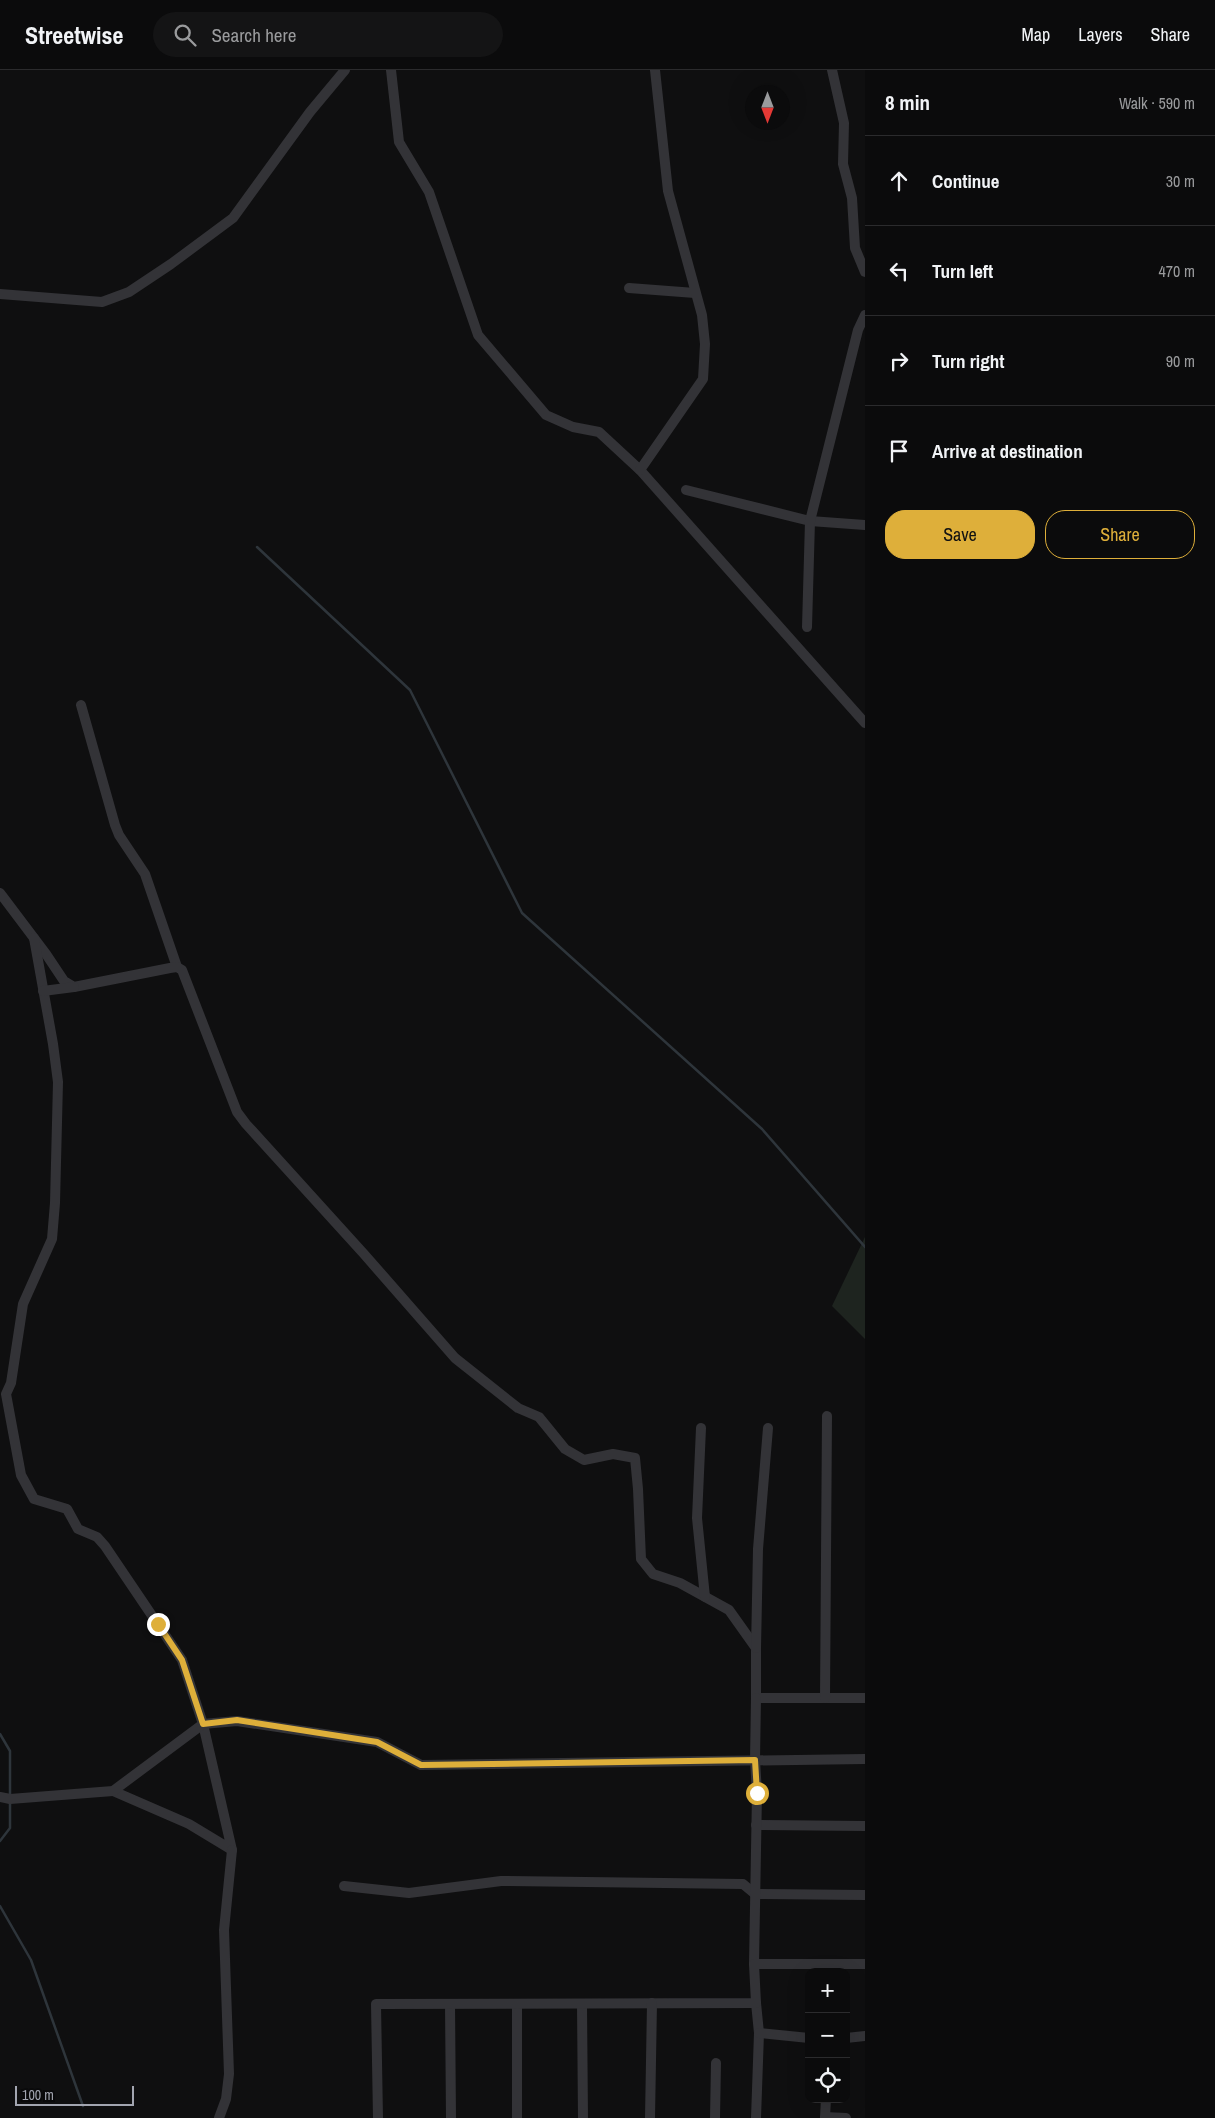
<!DOCTYPE html>
<meta charset="utf-8">
<style>
body{margin:0;font-family:"Archivo Narrow",sans-serif;background:#141415;color:#f1f3f6}
.controls{position:absolute;right:15px;bottom:15px;display:grid;overflow:hidden;border-radius:10px;box-shadow:0 5px 20px #0002}
.controls button{width:45px;height:45px;display:grid;place-items:center;padding:0;border:0;border-bottom:1px solid #2b2b2d;background:#0b0b0c;color:#f1f3f6;font:25px sans-serif}
.compass{position:absolute;left:745px;top:15px;width:45px;height:45px;border-radius:50%;background:#0b0b0c;box-shadow:0 5px 20px #0002;rotate:180deg}
.scale{position:absolute;left:15px;bottom:12px;width:119px;box-sizing:border-box;padding-left:5px;border:2px solid #a2a5b0;border-top:0;font-size:14px;line-height:18px;white-space:nowrap;color:#a2a5b0;-webkit-text-stroke:4px #0a0a0b;paint-order:stroke}
.stop{position:absolute;width:15px;height:15px;margin:-11px;border:4px solid #deaf3a;border-radius:50%;background:#fff}
.stop.end{background:#deaf3a;border-color:#fff;box-shadow:0 1px 5px #0008}
.list{margin:0;padding:0;list-style:none}
h2{display:flex;justify-content:space-between;align-items:center;height:65px;margin:0;padding:0 20px;font-size:21px}
h2 small{font-size:16px;font-weight:400;color:#9a9b9d}
.list li{display:grid;grid-template-columns:32px 1fr auto;gap:15px;align-items:center;box-sizing:border-box;height:90px;padding:0 20px;border-top:1px solid #2b2b2d}
.list b{display:block;font-size:19px;white-space:nowrap}
.list em{font-size:16px;font-style:normal;color:#9a9b9d}
.actions{display:flex;gap:10px;padding:15px 20px}
.actions a{flex:1;padding:11px 0;border:1px solid #deaf3a;border-radius:20px;text-align:center;font-size:18px;color:#deaf3a}
.actions .main{background:#deaf3a;color:#111}
.icon{flex:none;width:28px;height:28px;fill:none;stroke:currentColor;stroke-width:2;stroke-linecap:round;stroke-linejoin:round}
.map{position:relative;flex:none;width:865px;height:2048px;overflow:hidden}
header{display:flex;align-items:center;gap:30px;box-sizing:border-box;height:70px;padding:0 25px;background:#0b0b0c;border-bottom:1px solid #2b2b2d}
header strong{font-size:24px}
nav{display:flex;gap:28px;margin-inline-start:auto;font-size:18px}
.search{width:350px;height:45px;background:#141415;display:flex;align-items:center;gap:12px;box-sizing:border-box;padding:0 18px;border-radius:28px;color:#9a9b9d;font-size:19px}
main{display:flex}
aside{flex:1;background:#0b0b0c}
.map>svg:first-child{display:block}
.green{fill:#1e241f}
.lines{fill:none;stroke-linecap:round;stroke-linejoin:round}
.stream{stroke:#2e353b;stroke-width:2.5}
.minor{stroke:#333337;stroke-width:10}
.route{stroke:#deaf3a;stroke-width:6}
</style>
<header>
<strong>Streetwise</strong>
<div class="search"><svg class="icon" aria-label="search" viewBox="0 0 24 24"><circle cx="10" cy="10" r="6"/><path d="M15 15l6 6"/></svg>Search here</div>
<nav><a>Map</a><a>Layers</a><a>Share</a></nav>
</header>
<main>
<div class="map">
<svg width="865" height="2048" viewBox="0 0 865 2048">
<rect width="100%" height="100%" fill="#0f0f10"/>
<path class="green" d="M865,1167v102l-33,-33z"/>
<g class="lines">
<g class="stream">
<path d="M257,477l153,143 112,223 240,216 103,118"/>
<path d="M0,1664l10,17v44"/>
<path d="M0,1771l10,-13v-27"/>
<path d="M0,1836l31,54 52,146"/>
</g>
<g class="minor">
<path d="M391,0l8,72 30,50 49,143 68,80 27,12 26,5 41,38 225,253"/>
<path d="M832,0l12,53 -1,41 9,34 3,50 10,24"/>
<path d="M629,218l66,5"/>
<path d="M0,224l102,8 27,-10 42,-28 62,-46 77,-106 35,-42"/>
<path d="M640,400l63,-91 2,-35 -3,-29 -34,-124 -13,-121"/>
<path d="M686,420l124,31 55,4"/>
<path d="M807,557l3,-106 48,-191 7,-15"/>
<path d="M81,635l34,120 4,10 26,39 32,93"/>
<path d="M0,823l46,61 18,27 10,6 96,-19 7,-1 5,3 55,142 9,12 118,130 91,104 63,50 21,9 26,32 19,11 29,-6 22,4 3,31 3,70 12,15 27,9 49,27 27,38v50h109"/>
<path d="M34,868l19,106 5,38 -3,121 -3,36 -29,65 -12,79 -5,11 15,81 13,24 33,10 11,20 19,8 8,9 77,114 21,64 29,126 -43,-26 -76,-33"/>
<path d="M43,921l31,-4"/>
<path d="M701,1358l-4,90 8,79"/>
<path d="M756,1578l2,-99 10,-121"/>
<path d="M825,1628l2,-282"/>
<path d="M0,1727l10,2 103,-8 90,-67 34,-3 140,21 44,23 444,-6"/>
<path d="M756,1755l109,1"/>
<path d="M344,1816l65,7 92,-12 242,3 12,10 110,1"/>
<path d="M754,1894l3,-171 -2,-33 1,-62"/>
<path d="M756,1933l3,30 -3,85"/>
<path d="M450,1934l1,114"/>
<path d="M517,1935v113"/>
<path d="M582,1935l1,113"/>
<path d="M759,1963l50,5"/>
<path d="M846,1968l19,-2"/>
<path d="M826,2029l-1,18 21,1"/>
<path d="M219,2048l7,-19 3,-25 -5,-144 8,-80"/>
<path d="M378,2048l-2,-114 380,-1 -2,-39h111"/>
<path d="M650,2048l2,-115"/>
<path d="M715,2048l1,-55"/>
</g>
</g>
<g class="lines">
<path class="route" d="M158,1554l24,36 21,64 34,-4 140,22 44,23 334,-5 2,33"/>
</g>
</svg>
<div class="controls">
<button>+</button>
<button>−</button>
<button><svg class="icon" aria-label="locate" viewBox="0 0 24 24"><circle cx="12" cy="12" r="6"/><path d="M12 2v4M12 18v4M2 12h4M18 12h4"/></svg></button>
</div>
<svg class="compass" viewBox="-18 -18 36 36"><path d="M0-13l5 13h-10z" fill="#e53935"/><path d="M0 13l5-13h-10z" fill="#9a9b9d"/></svg>
<div class="scale">100 m</div>
<div class="stop" style="left:757px;top:1723px"></div>
<div class="stop end" style="left:158px;top:1554px"></div>
</div>
<aside>
<h2>8 min<small>Walk · 590 m</small></h2>
<ul class="list">
<li><svg class="icon" aria-label="ahead" viewBox="0 0 24 24"><path d="M12 20V5M6 11l6-6 6 6"/></svg><div><b>Continue</b></div><em>30 m</em></li>
<li><svg class="icon" aria-label="left" viewBox="0 0 24 24"><path d="M17 20v-9H6M10 6l-5 5 5 5"/></svg><div><b>Turn left</b></div><em>470 m</em></li>
<li><svg class="icon" aria-label="right" viewBox="0 0 24 24"><path d="M7 20v-9h11M14 6l5 5-5 5"/></svg><div><b>Turn right</b></div><em>90 m</em></li>
<li><svg class="icon" aria-label="arrive" viewBox="0 0 24 24"><path d="M6 21V4h12l-3 4 3 4H6"/></svg><div><b>Arrive at destination</b></div></li>
</ul>
<div class="actions"><a class="main">Save</a><a>Share</a></div>
</aside>
</main>
